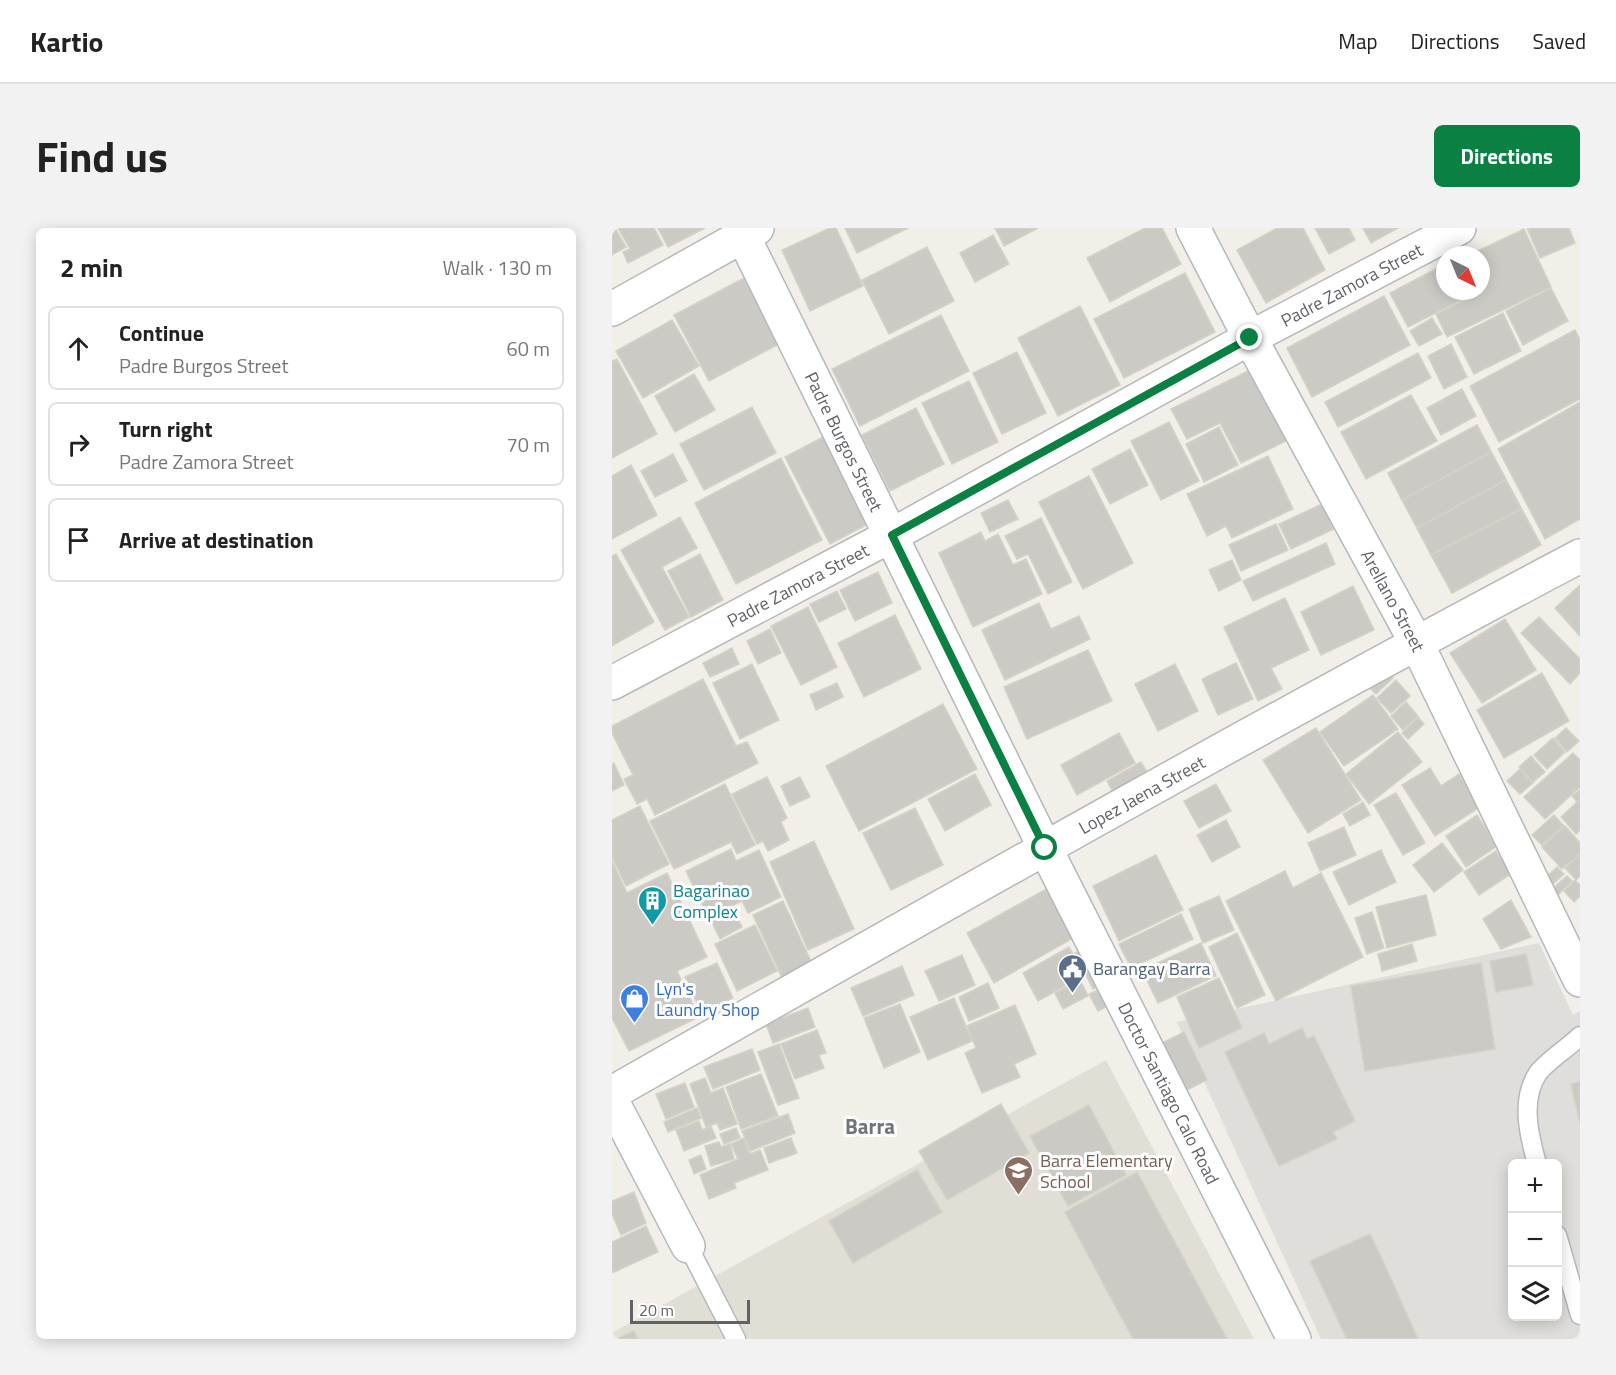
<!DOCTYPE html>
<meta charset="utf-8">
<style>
body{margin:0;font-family:"Titillium Web",sans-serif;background:#f2f2f2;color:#222}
.controls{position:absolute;right:18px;bottom:18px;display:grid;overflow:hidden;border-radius:9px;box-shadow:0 3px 15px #0003}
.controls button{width:54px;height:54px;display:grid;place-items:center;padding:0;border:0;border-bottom:2px solid #e0e0e0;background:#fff;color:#222;font:30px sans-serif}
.compass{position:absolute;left:824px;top:18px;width:54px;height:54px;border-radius:50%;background:#fff;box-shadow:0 3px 15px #0003;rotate:137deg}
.scale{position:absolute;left:18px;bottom:15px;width:120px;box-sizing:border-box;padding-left:6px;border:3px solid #5f6368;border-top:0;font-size:16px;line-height:21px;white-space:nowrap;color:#5f6368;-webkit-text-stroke:4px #fff;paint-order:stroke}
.stop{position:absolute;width:18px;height:18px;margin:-14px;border:4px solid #0b8043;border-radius:50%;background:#fff}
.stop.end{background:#0b8043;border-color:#fff;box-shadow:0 2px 6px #0008}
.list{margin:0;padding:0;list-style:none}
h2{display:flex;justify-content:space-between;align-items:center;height:78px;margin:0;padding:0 24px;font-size:26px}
h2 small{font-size:20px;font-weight:400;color:#767676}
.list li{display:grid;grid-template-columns:39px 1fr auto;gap:18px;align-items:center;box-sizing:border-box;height:84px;margin:0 12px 12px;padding:0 12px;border:2px solid #e0e0e0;border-radius:9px}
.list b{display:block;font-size:22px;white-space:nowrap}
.list p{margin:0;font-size:20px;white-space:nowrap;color:#767676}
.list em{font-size:20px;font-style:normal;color:#767676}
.icon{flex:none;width:33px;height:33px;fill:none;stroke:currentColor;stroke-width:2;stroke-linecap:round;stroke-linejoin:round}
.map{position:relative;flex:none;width:968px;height:1111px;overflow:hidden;border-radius:9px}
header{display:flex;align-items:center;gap:36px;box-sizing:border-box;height:84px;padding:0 30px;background:#fff;border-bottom:2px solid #e0e0e0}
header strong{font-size:28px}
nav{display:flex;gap:33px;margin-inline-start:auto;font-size:21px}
.intro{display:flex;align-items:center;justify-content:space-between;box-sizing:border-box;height:144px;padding:0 36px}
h1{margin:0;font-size:42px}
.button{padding:15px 27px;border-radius:9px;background:#0b8043;color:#fff;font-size:21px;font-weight:700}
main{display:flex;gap:36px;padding:0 36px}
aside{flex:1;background:#fff;border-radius:9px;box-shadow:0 3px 15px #0003}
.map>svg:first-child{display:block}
.industrial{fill:#e0deda;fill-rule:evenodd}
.education{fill:#e1ded6}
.building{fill:#cccac5;stroke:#d6d1c6;stroke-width:1.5}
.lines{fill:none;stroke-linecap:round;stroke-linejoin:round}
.lane-casing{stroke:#b5b8bc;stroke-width:21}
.street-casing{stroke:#b5b8bc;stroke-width:36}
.lane{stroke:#fff;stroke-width:18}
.street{stroke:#fff;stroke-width:33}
.route{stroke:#0b8043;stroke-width:8}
.labels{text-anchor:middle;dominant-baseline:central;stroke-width:6;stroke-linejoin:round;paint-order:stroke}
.street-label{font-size:18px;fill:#5f6368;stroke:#fff}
.culture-label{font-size:18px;fill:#0d838f;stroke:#fff;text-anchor:start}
.service-label{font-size:18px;fill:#4e5e75;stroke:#fff;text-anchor:start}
.shop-label{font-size:18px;fill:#366cbe;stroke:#fff;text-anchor:start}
.education-label{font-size:18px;fill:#785e54;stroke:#fff;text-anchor:start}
.quarter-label{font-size:21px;font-weight:bold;fill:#70757a;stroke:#fff}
</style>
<header>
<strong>Kartio</strong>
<nav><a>Map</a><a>Directions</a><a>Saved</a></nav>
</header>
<div class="intro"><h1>Find us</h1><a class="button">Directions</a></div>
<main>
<aside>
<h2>2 min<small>Walk · 130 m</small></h2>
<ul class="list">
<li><svg class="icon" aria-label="ahead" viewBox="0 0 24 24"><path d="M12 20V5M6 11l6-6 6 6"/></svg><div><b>Continue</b><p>Padre Burgos Street</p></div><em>60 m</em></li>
<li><svg class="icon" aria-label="right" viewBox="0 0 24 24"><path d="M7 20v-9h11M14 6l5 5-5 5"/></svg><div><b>Turn right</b><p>Padre Zamora Street</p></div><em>70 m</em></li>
<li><svg class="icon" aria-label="arrive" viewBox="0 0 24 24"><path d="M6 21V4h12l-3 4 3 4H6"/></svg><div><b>Arrive at destination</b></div></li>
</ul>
</aside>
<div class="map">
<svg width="968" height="1111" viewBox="0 0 968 1111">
<rect width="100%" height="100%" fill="#f1efe8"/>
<path class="industrial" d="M927,715l34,72 7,-4v328h-259l-144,-317zM900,936h45v152h-45z"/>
<path class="education" d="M494,832l148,279h-642v-6z"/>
<g class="building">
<path d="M0,0h3l11,19 -14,8z"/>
<path d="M6,0h36l9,17 -35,18 -5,-11 7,-3z"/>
<path d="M46,0h47l-37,19z"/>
<path d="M218,0h6l27,58 -53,25 -28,-61z"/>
<path d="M233,0h63l-51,25z"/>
<path d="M383,0h43l-34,18z"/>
<path d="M533,0h17l19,36 -71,38 -23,-44z"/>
<path d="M665,0h26l22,42 -59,33 -29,-53z"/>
<path d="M703,0h34l6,12 -26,14z"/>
<path d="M751,0h35l-27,15z"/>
<path d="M915,0h42l6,15 -35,15z"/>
<path d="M912,1l27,58 -104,50 -11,-23 46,-22 -1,-3v-34h-12z"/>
<path d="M381,7l16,29 -34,18 -15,-29z"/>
<path d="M315,19l27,54 -65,33 -27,-54z"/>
<path d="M833,36v27h27l1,3 -65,33 -18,-34z"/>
<path d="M573,45l30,59 -91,46 -30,-59z"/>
<path d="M132,50l35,66 -70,37 -35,-66z"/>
<path d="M939,60l17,33 -45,24 -17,-34z"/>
<path d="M772,68l26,49 -98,52 -25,-49z"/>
<path d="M468,78l40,79 -62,31 -40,-78z"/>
<path d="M891,85l18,38 -47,23 -19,-37z"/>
<path d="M329,87l28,56 -109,55 -28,-57z"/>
<path d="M820,90l10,16 -23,12 -9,-15z"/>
<path d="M60,92l27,46 -56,32 -27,-47z"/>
<path d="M963,102l5,10v59l-81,43 -29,-56z"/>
<path d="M839,116l16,33 -23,12 -16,-33z"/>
<path d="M405,124l29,61 -44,21 -29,-61z"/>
<path d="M806,125l13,25 -93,49 -13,-25z"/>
<path d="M5,131l40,75 -45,24v-97z"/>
<path d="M642,140l36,71 -49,24 -21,-40 -33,16 -16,-30z"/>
<path d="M82,146l21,36 -40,22 -20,-36z"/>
<path d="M357,153l29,61 -46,22 -30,-61z"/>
<path d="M850,161l14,27 -35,19 -14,-27z"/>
<path d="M799,167l26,46 -71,38 -25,-47z"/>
<path d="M968,174v117l-35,20 -47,-90z"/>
<path d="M140,179l24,46 -72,37 -24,-46z"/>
<path d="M304,180l28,56 -54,27 -28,-56z"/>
<path d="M557,194l30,59 -38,19 -30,-59z"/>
<path d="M865,197l64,120 -89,48 -64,-120z"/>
<path d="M865,197l14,27 -89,48 -14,-27z"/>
<path d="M607,199l19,38 -34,17 -18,-38z"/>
<path d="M213,208l45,87 -40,21 -45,-87z"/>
<path d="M518,221l18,36 -38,19 -18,-35z"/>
<path d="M879,224l15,28 -89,48 -15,-28z"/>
<path d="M61,226l14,27 -32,16 -14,-26z"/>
<path d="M656,228l25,53 -61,29 -6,-12 -19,10 -20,-42z"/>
<path d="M169,230l41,82 -86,44 -41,-81z"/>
<path d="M19,237l26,50 -45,24v-63z"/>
<path d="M477,248l44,87 -50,26 -44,-87z"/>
<path d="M894,252l15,29 -90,46 -14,-27z"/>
<path d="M396,272l10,19 -28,13 -9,-19z"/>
<path d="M710,276l12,25 -43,20 -12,-25z"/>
<path d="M909,281l20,36 -89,48 -21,-38z"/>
<path d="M68,289l17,31 -35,19 27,50 -24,13 -44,-80z"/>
<path d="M429,290l31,64 -24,12 -20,-40 -11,5 -12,-23z"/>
<path d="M664,296l12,26 -47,21 -12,-26z"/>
<path d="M369,304l4,9 13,-7 15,31 13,-6 16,35 -69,33 -34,-74z"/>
<path d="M714,315l9,21 -82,37 -10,-20z"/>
<path d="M4,326l38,68 -42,24v-90z"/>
<path d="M88,326l23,46 -32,17 -23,-46z"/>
<path d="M620,332l9,20 -22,11 -10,-21z"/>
<path d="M266,344l14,31 -37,18 -15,-31z"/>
<path d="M968,357v51l-25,-28z"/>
<path d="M741,358l21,44 -53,25 -20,-43z"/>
<path d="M225,363l9,18 -27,13 -9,-18z"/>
<path d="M673,370l24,52 -38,18 11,21 -24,12 -34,-74z"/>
<path d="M427,375l12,26 28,-13 11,23 -85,41 -23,-50z"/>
<path d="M196,379l29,60 -36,18 -30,-59z"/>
<path d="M283,387l26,54 -57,28 -26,-54z"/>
<path d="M927,389l41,42v14l-10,11 -49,-51z"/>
<path d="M893,391l31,51 -54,33 -32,-50z"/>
<path d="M158,401l11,24 -23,11 -11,-23z"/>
<path d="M120,420l7,16 -29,13 -7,-14z"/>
<path d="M476,422l24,51 -85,38 -23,-52z"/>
<path d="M624,435l17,36 -35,16 -16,-36z"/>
<path d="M140,436l27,56 -39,19 -27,-56z"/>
<path d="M563,436l23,47 -40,20 -23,-47z"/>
<path d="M772,441l9,9 -17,16 -9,-9z"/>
<path d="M930,445l27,48 -65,37 -27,-48z"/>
<path d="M91,451l33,67 11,-4 11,21 -103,52 -8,-16 -10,5 -13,-25 9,-4 -21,-42v-7z"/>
<path d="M784,452l14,16 -19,17 -14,-15z"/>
<path d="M225,455l6,14 -27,13 -6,-15z"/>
<path d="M761,467l25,34 -54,37 -24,-34z"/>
<path d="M794,474l12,14 -15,14 -12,-14z"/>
<path d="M331,476l34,65 -118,62 -33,-65z"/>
<path d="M806,489l6,7 -16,15 -6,-6z"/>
<path d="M704,500l45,72 -53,33 -45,-73z"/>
<path d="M954,500l13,13 -12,11 -12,-14z"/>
<path d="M786,504l24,30 -53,42 -23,-30z"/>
<path d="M507,505l16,30 -58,32 -16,-30z"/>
<path d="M941,510l12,14 -18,17 -13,-14z"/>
<path d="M961,525l7,7v27l-35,32 -21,-22z"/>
<path d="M919,528l14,16 -12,10 -14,-15z"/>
<path d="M529,534l7,12 -34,20 -7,-13z"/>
<path d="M2,535l10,22 -12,6v-27z"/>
<path d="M818,540l11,18 18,-12 21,33 -45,29 -33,-51z"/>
<path d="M908,541l13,14 -13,11 -13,-13z"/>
<path d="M363,546l16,31 -46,26 -17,-32z"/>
<path d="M155,549l20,41 -6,4 8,18 -21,11 -5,-10 -6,3 -25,-50z"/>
<path d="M188,549l10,20 -20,9 -9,-20z"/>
<path d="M113,556l30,61 -18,9 -6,-12 -57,27 -24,-48z"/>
<path d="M604,556l15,27 -32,17 -15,-27z"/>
<path d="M968,562v40l-4,4 -15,-17 16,-15 -5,-6z"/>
<path d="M784,565l29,50 -22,12 -29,-50z"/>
<path d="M751,574l7,13 -20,11 -7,-12z"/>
<path d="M28,578l29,58 -43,22 -14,-29v-37z"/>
<path d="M303,580l28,57 -52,25 -28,-57z"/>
<path d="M865,587l20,31 -31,21 -20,-31z"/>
<path d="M942,587l10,11 -22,19 -10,-10z"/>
<path d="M614,592l14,27 -28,15 -15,-27z"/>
<path d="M953,598l15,17v10l-18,16 -20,-22z"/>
<path d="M732,599l12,28 -36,16 -12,-28z"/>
<path d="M202,613l40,88 -46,21 -38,-88z"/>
<path d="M830,615l21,27 -29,22 -21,-27z"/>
<path d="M119,621l5,12 23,-11 22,47 -33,16 -6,-12 -34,16 -22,-46z"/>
<path d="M769,622l15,32 -47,23 -16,-33z"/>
<path d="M884,623l15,23 -32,21 -15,-23z"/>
<path d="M968,626v22l-4,4 -11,-12z"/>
<path d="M544,627l27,55 -64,31 -26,-55z"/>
<path d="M0,633l15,32 40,-20 40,84 -30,14 22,46 -70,34 -17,-33z"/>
<path d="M945,639l7,7 -12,11 -7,-7z"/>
<path d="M673,643l8,17 28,-15 42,84 -87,44 -50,-100z"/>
<path d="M955,648l5,5 -14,14 -6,-6z"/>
<path d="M963,652l5,5v11l-6,6 -10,-11z"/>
<path d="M436,660l27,49 -81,46 -27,-50z"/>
<path d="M814,667l10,40 -49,13 -11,-41z"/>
<path d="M607,668l15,34 -31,13 -14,-34z"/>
<path d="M899,672l20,37 -30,12 -18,-30z"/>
<path d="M171,673l31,67 -30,14 -31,-67z"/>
<path d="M121,681l9,18 -22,12 -9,-19z"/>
<path d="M760,684l12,36 -17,6 -12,-36z"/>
<path d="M569,686l12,25 -62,29 -12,-24z"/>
<path d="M143,697l22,46 -40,20 -22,-47z"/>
<path d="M625,705l28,62 -28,13 -28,-61z"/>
<path d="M589,715l15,33 -58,27 -16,-33z"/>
<path d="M800,716l5,17 -35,10 -4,-17z"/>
<path d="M457,719l16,28 -47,26 -15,-28z"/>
<path d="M474,720l18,36 -11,5 -18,-36z"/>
<path d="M914,726l7,31 -37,7 -6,-31z"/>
<path d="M350,727l13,30 -36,16 -14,-30z"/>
<path d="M105,735l16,35 -32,14 -16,-35z"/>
<path d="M869,735l14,86 -130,22 -14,-85z"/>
<path d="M290,738l12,29 -51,21 -12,-28z"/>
<path d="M607,750l23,50 -43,20 -22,-51z"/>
<path d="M468,752l8,16 -25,13 -8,-16z"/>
<path d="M376,755l11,25 -30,13 -10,-24z"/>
<path d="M490,760l8,17 -12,6 -9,-17z"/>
<path d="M342,770l18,43 -44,19 -18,-43z"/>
<path d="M288,776l20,48 -36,16 -20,-50z"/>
<path d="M403,777l21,49 -22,10 6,13 -38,16 -17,-40 11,-5 -9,-22z"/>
<path d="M196,780l7,19 -42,16 -7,-19z"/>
<path d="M690,800l5,11 7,-3 41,85 -22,11 4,7 -58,27 -54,-114 39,-19 5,11z"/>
<path d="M205,802l9,23 -7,2 5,13 -29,11 -14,-35z"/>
<path d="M572,804l23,48 -24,12 -23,-48z"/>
<path d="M167,816l20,54 -21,7 -20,-53z"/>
<path d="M140,821l8,21 -47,19 -9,-22z"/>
<path d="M149,846l17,42 -37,13 -15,-42z"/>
<path d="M93,850l6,15 12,-5 14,36 -17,6 -3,-7 -11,4 -16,-43z"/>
<path d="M968,854v41l-9,-39z"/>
<path d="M73,855l9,24 -28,12 -10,-25z"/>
<path d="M389,876l28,49 -82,47 -28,-49z"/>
<path d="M477,877l37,70 -58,31 -38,-70z"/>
<path d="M85,880l4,10 -33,14 -4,-10z"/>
<path d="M176,886l7,19 -45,18 -8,-20z"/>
<path d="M87,893l3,9 9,-4 5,12 -32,13 -8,-21z"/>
<path d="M124,900l4,10 -16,6 -4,-10z"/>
<path d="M132,910l6,16 10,-4 8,20 -34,13 2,5 -27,11 -9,-24 38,-16 -7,-15z"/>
<path d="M179,910l6,15 -28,10 -5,-15z"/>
<path d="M107,914l2,5 9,-3 4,15 -23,7 -6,-20z"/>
<path d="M89,927l5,14 -12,5 -5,-14z"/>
<path d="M305,942l25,42 -89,51 -24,-42z"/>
<path d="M525,944l90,167h-94l-68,-127z"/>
<path d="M22,964l12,31 -25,12 -9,-21v-13z"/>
<path d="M34,998l12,26 -46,21v-31z"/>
<path d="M758,1006l12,25 36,80h-71l-37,-78z"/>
<path d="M22,1103l4,8h-21z"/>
</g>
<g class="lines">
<defs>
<g id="lane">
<path d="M925,936c-8,-29 -17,-64 1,-91 8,-11 31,-26 42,-37"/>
<path d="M945,1007l23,80"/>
<path d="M76,1018l48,93"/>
</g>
<g id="street">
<path id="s1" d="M127,0l306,620 249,491"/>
<path id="s2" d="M581,0l57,110 166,304 164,338"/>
<path d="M0,81l145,-81"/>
<path id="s3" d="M0,455l280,-148 358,-197 209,-110"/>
<path id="s4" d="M0,865c321,-182 642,-365 968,-537"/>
<path d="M0,873l76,145"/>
</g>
</defs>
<use href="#lane" class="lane-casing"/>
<use href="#street" class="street-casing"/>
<use href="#lane" class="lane"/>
<use href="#street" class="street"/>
</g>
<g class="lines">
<path class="route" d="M433,620l-153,-313 358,-197"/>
</g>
<defs>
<symbol id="building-pin" viewBox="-11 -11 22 30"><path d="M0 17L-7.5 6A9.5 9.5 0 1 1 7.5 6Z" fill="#0f9aa8" stroke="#fff"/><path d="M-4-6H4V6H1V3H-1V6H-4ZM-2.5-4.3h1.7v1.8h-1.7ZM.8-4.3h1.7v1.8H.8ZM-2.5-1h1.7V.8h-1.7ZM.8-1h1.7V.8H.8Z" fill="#fff"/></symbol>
<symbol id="civic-pin" viewBox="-11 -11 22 30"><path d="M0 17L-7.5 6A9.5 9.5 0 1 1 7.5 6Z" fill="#5c6f8a" stroke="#fff"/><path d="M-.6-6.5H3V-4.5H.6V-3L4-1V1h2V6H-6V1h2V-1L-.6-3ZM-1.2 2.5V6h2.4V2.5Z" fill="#fff"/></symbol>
<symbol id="shop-pin" viewBox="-11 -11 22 30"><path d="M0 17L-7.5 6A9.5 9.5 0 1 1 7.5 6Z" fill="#3f7fe0" stroke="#fff"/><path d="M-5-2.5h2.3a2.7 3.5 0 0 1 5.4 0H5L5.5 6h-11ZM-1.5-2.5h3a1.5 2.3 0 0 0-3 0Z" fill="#fff"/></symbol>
<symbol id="school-pin" viewBox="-11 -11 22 30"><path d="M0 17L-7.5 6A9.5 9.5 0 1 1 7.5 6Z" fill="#8d6e63" stroke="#fff"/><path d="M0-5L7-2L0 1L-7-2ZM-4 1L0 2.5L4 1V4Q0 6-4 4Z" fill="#fff"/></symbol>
</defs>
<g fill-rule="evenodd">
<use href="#building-pin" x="24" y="656" width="33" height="45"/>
<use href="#civic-pin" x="444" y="724" width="33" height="45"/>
<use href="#shop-pin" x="6" y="754" width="33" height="45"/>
<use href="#school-pin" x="390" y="926" width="33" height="45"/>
</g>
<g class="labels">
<g class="street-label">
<text stroke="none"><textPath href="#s3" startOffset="840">Padre Zamora Street</textPath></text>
<text stroke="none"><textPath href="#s1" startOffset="238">Padre Burgos Street</textPath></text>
<text stroke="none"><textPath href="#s3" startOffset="210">Padre Zamora Street</textPath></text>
<text stroke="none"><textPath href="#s2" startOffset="423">Arellano Street</textPath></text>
<text stroke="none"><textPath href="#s4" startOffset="608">Lopez Jaena Street</textPath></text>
<text stroke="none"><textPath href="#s1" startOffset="966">Doctor Santiago Calo Road</textPath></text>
</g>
<g class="culture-label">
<text x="61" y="662">Bagarinao<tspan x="61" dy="21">Complex</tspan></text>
</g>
<g class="service-label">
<text x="481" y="740">Barangay Barra</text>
</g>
<g class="shop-label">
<text x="44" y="760">Lyn's<tspan x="44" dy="21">Laundry Shop</tspan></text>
</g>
<g class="education-label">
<text x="428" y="932">Barra Elementary<tspan x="428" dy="21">School</tspan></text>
</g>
<g class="quarter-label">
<text x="258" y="898">Barra</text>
</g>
</g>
</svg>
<div class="controls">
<button>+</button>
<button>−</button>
<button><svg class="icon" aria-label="layers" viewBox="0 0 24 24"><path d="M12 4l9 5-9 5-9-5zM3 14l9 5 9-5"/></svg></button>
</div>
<svg class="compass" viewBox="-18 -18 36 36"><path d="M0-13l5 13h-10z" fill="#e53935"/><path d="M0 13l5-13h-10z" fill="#767676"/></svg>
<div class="scale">20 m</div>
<div class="stop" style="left:433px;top:620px"></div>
<div class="stop end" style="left:638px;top:110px"></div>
</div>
</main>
